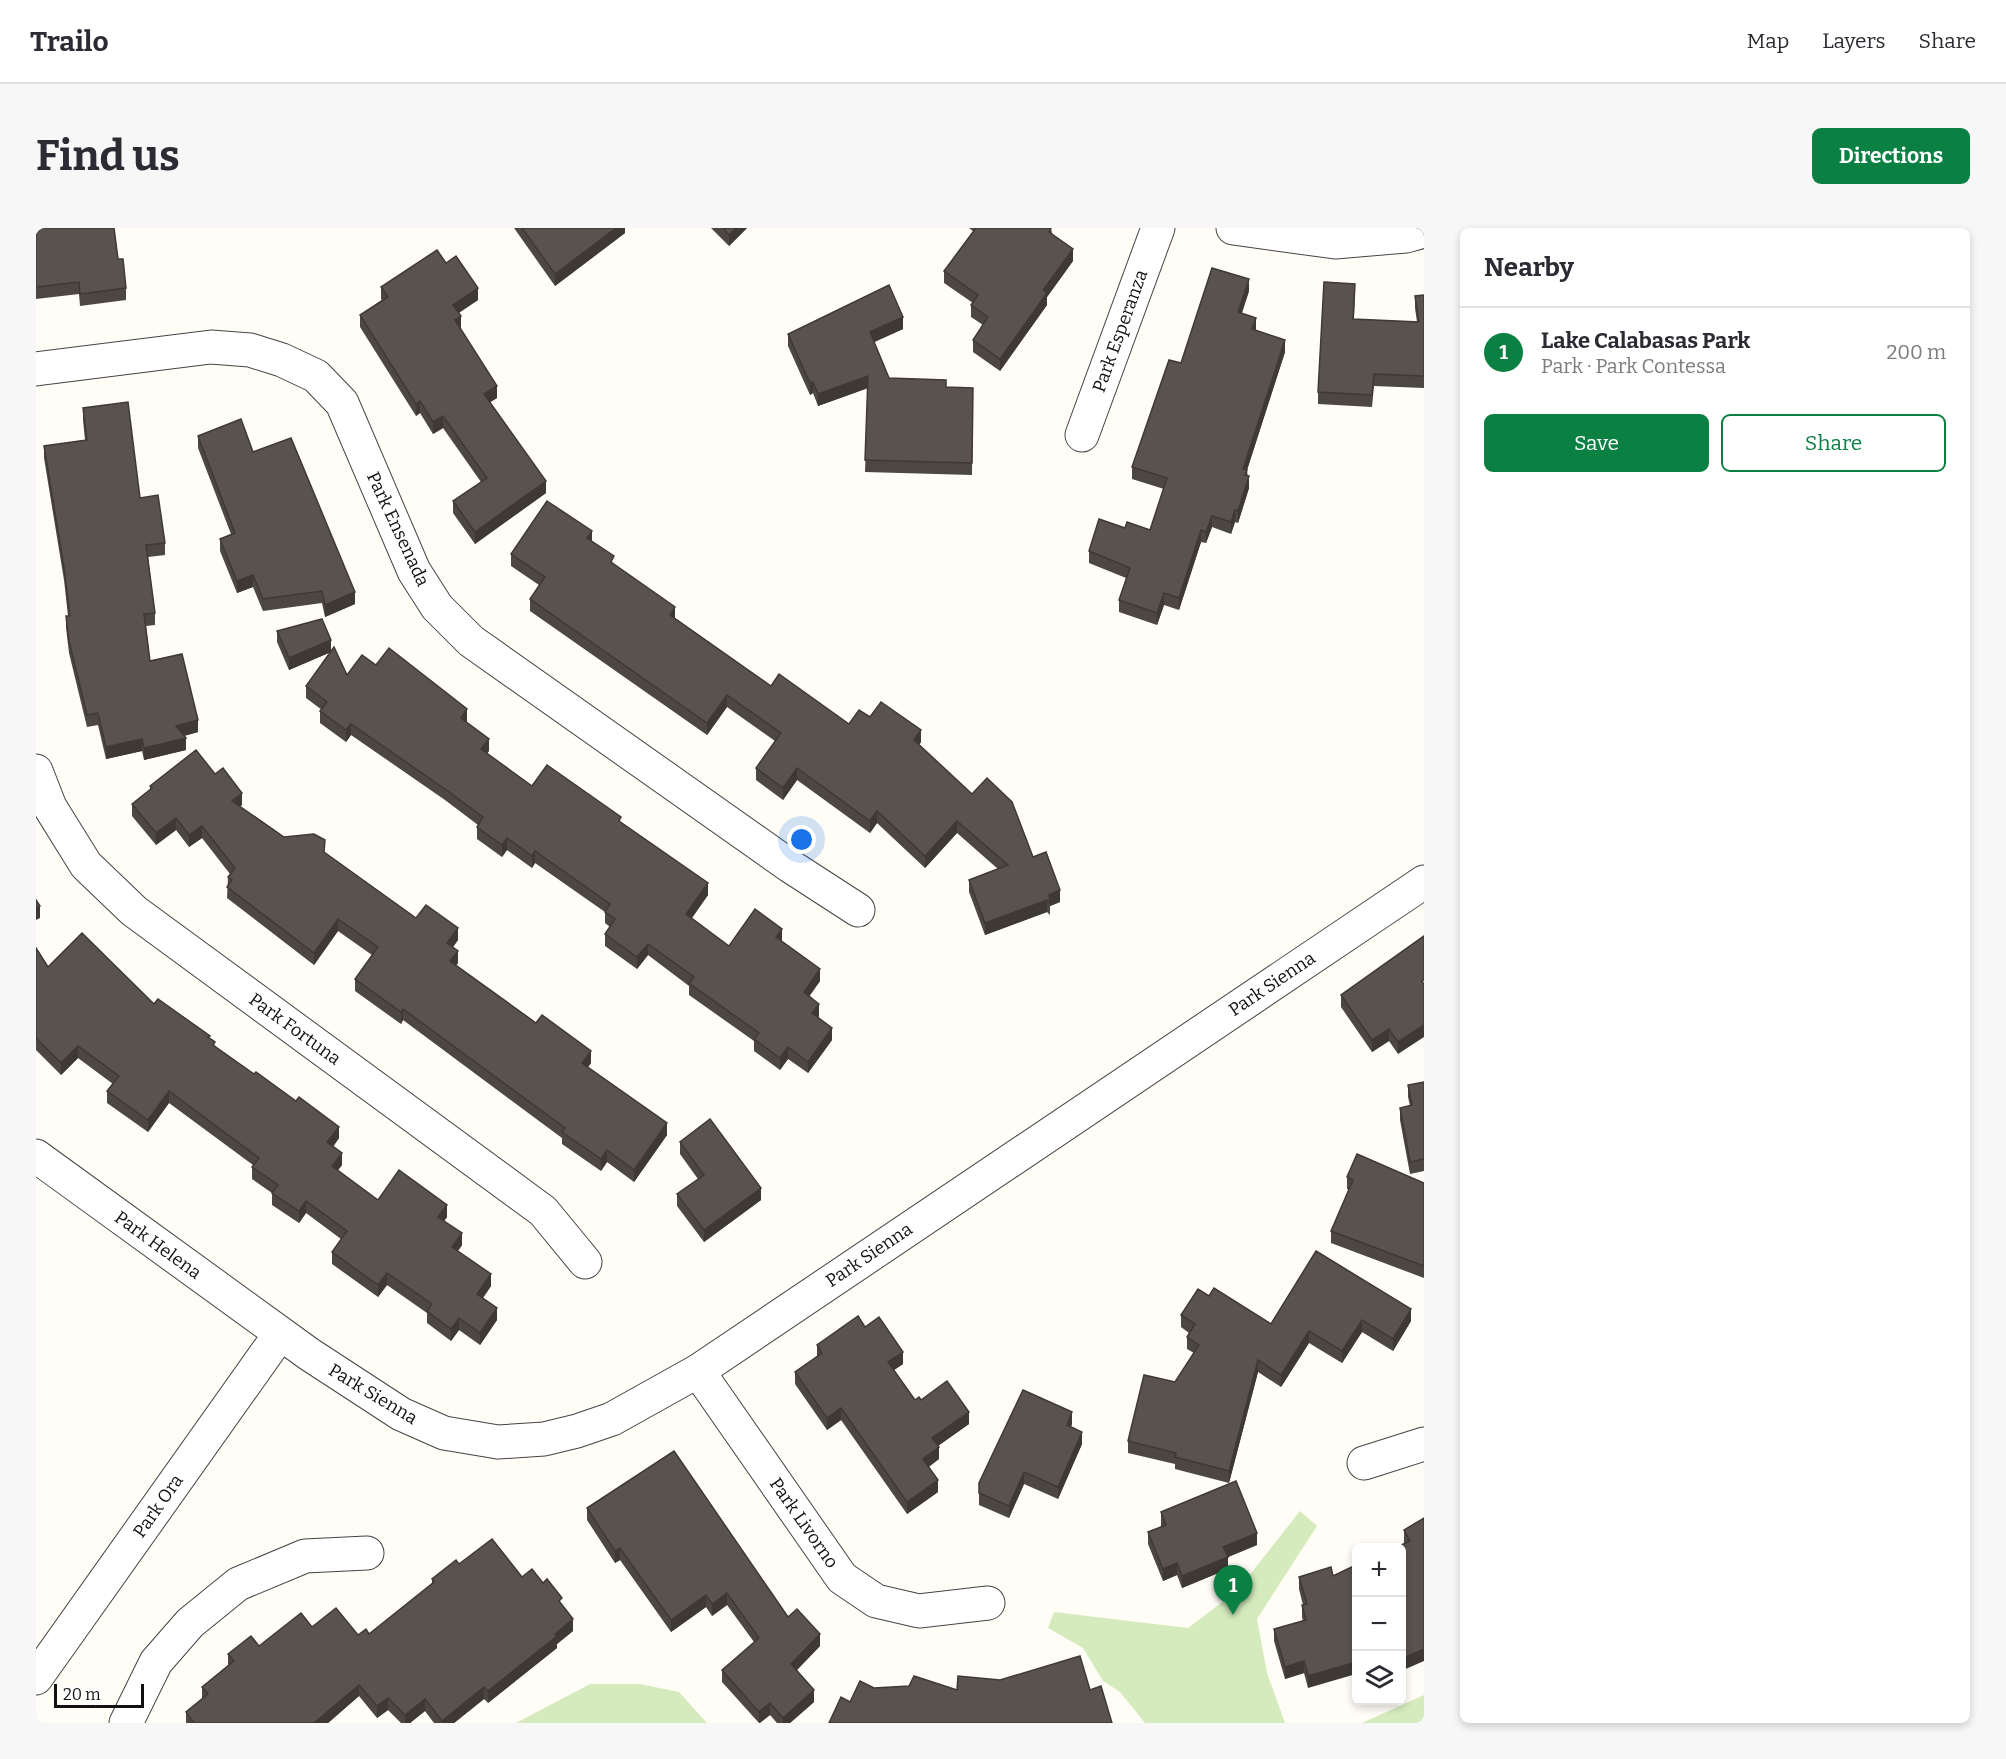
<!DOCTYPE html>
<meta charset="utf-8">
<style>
body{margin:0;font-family:Bitter,serif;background:#f7f7f7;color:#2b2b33}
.controls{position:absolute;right:18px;bottom:18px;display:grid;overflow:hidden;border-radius:9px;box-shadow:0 3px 9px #0003}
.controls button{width:54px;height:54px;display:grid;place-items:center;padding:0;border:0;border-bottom:2px solid #e1e1e2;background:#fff;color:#2b2b33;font:30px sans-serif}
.scale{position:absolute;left:18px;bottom:15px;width:90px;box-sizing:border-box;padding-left:6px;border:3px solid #111;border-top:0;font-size:16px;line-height:21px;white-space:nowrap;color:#111;-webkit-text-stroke:4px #fff;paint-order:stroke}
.you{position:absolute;left:766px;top:612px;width:21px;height:21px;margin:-15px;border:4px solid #fff;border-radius:50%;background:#1a73e8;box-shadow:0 0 0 9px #1a73e833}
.badge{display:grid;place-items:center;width:39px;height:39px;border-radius:50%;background:#0b8043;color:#fff;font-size:20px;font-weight:700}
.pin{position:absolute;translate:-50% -50px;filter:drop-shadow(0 2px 3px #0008)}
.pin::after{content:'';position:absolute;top:32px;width:21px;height:18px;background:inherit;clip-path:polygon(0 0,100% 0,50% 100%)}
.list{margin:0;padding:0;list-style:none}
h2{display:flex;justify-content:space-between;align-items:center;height:78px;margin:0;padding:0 24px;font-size:26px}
h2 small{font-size:20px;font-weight:400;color:#7c7c81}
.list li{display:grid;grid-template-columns:39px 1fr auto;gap:18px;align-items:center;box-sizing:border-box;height:90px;padding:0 24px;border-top:2px solid #e1e1e2}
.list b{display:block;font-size:22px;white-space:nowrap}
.list p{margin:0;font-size:20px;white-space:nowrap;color:#7c7c81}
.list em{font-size:20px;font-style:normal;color:#7c7c81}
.actions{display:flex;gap:12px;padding:18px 24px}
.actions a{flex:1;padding:14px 0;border:2px solid #0b8043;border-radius:9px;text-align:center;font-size:21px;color:#0b8043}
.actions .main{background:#0b8043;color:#fff}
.icon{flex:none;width:33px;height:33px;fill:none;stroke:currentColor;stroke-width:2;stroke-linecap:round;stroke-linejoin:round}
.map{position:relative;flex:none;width:1388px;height:1495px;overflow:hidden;border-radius:9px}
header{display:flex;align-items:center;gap:36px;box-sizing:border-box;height:84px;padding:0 30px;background:#fff;border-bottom:2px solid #e1e1e2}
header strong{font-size:28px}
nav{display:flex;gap:33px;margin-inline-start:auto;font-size:21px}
.intro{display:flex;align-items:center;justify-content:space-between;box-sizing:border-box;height:144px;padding:0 36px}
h1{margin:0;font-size:42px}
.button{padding:15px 27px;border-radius:9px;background:#0b8043;color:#fff;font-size:21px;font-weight:700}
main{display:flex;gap:36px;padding:0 36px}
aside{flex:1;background:#fff;border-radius:9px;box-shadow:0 3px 9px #0003}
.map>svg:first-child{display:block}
.green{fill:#d5ebbd}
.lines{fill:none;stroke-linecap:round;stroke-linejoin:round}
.minor-casing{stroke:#444;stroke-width:35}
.minor{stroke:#fff;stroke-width:33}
.wall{fill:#4d4742}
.shaded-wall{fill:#3f3936}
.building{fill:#5a524d;stroke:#3f3936;stroke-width:1.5}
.labels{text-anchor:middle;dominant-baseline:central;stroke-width:6;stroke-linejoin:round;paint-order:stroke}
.street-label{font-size:18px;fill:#111;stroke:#fff}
</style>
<header>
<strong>Trailo</strong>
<nav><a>Map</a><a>Layers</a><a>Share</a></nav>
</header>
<div class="intro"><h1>Find us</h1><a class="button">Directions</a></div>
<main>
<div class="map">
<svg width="1388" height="1495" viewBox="0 0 1388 1495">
<rect width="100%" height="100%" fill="#fffdf5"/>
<g class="green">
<path d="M1264,1283l17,15 -60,93 10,54 18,50h-140l-25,-31 -17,-11 -20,-33 -35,-20 6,-16 134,16 49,-37z"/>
<path d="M554,1456h50l39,8 28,31h-191z"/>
<path d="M1388,1467v28h-62z"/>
</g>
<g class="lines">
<defs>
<g id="minor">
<path d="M1197,0l102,14 71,-6 18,-5"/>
<path d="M0,141l175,-22 39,3 32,10 34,16 26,27 72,168 23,36 34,34 319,225 68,44"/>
<path d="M1046,207l76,-207"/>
<path d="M0,543l14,36 36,58 48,46 409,300 42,51"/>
<path d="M0,928l273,198 92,60 43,19 54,9 46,-3 33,-8 35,-12 86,-48 726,-489"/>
<path d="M662,1143l144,207 34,23 43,10 69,-8"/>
<path d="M1328,1235l60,-19"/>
<path d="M0,1450l244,-344"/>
<path d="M90,1495l30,-61 34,-39 48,-39 67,-28 62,-3"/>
</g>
</defs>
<use href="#minor" class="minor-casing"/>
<use href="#minor" class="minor"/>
</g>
<g class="wall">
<path d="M0,0l82,31 8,29v12l-46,6 -1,-12 -43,5z"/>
<path d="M478,0h111v5l-70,53z"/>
<path d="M675,0h36l-18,18z"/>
<path d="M933,0h82l1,5 21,28 -26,36v8l-47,66 -27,-19v-12l10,-15 -12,-8v-12l2,-2 -29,-20v-12l29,-40z"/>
<path d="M410,35l32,37 -19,13 2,15h-1l37,70 -7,4 56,91 -71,51 -22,-31v-12l28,-19 -38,-54 -10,6 -13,-21 -4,3 -56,-89v-12l22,-15 -1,-1v-12z"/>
<path d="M1213,63l-7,22 14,17 29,22 -38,118 2,18 -11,35 -3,-1 -4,12 -19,-7 -6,16 -5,-1 -22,68 -15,-5 -7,20 -38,-13v-12l7,-22 -37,-15v-12l36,-23 25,2 14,-41 -32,-10v-12l49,-104z"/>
<path d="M1388,67v93l-50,-2 -2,21 -54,-3v-12l37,-96 -1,23 63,3 -2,-14v-12z"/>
<path d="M867,101l-29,13 15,36 57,9 27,1 -1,87 -107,-3 3,-84 -50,18 -5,-13 -3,2 -22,-49v-12z"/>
<path d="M47,180l57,90 25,45v12l-17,2 7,56v12l-9,1 4,35 48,71 -14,4 2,14 -42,10 -2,-9 -36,8 -8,-34 -11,2 -18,-74 -3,-25v-12h2l-4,-36 -20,-122v-12l41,-6 -2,-20z"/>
<path d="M162,208l55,16 102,152 -30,13 -3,-14 -59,8 -10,-24 -16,6 -17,-42v-12l11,-5 -33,-86z"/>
<path d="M556,313l22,23 61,54 96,68 78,38 21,-7 51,25 -2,3 114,112 27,45 -10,4v9l-3,-3 -62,23 -16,-43v-12l29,-11 -41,-36 -32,35 -48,-45 -7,10 -73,-53 -14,20 -27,-20v-12l19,-27 -48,-34 -20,28 -177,-124v-12l9,-14 -28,-19v-12z"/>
<path d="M241,403l54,21 -42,18 -12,-28z"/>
<path d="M340,437l91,56 -1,1 23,29 -2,2 45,33 89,36 87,73 -16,23 37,28 53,-5 38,40 -11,15 10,20 -1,1 14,23 -24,33 -20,-14 -8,11 -26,-19v-10l-65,-46v-9l-41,-31 -11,14 -32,-23v-12l5,-7 -5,-4v-11l-70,-49 -3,5 -25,-18 -5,7 -25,-18v-12l1,-2 -33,-25 -94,-65 -5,7 -26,-19v-12l2,-1 -16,-12v-12l41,-11z"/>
<path d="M179,546l27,31 -2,1 44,31 41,16 91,65 42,22 -5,7 5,16 -2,2 135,98 -3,4 79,68 -33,47 -27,-20 -6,9 -39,-27v-6l-159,-118 -2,4 -46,-33v-12l17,-24 -34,-24 -24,34 -87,-67 1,-21 2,-3 -28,-36 -13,9 -13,-17 -20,15 -24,-29v-12l18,-14v-4z"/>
<path d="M1388,708l-26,118 -9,-13 -17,11 -31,-45v-12z"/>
<path d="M0,720l12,19 106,37 56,35 5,7 124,92 -6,9 9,18 -4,5 40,30 69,17 -3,4 18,24 -4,6 33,35 -8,12 14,22 -17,25 -21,-15 -8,11 -24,-18v-10l-40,-28 -9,12 -46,-33v-12l9,-13 -35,-26 -7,10 -27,-18v-12l-20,-14v-12l1,-2 -84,-62 -21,29 -41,-29v-12l6,-7 -35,-26 -17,17 -25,-25z"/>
<path d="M1388,854v89l-14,3 -10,-54v-12l10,-2 -2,-9v-12z"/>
<path d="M644,914l81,58 -57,42 -27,-36v-12l21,-15 -18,-25z"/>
<path d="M1311,949l77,6v95l-93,-35v-12l18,-41 -2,-1z"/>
<path d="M1280,1023l95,70 -18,30 -31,-19 -20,31 -33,-20 -28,44 -23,-15 -29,111 -54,-14v-5l-47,-11v-12l47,-59 19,-29 -7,-4v-12l2,-4 -8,-6v-12l28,-19 62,28z"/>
<path d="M829,1099l38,37 -9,6 21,30h6l48,24 -31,22 1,13 -10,8 9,25 -31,22 -66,-94 -14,10 -32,-46v-12l22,-15v-12z"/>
<path d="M1036,1196l-1,3 11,17 -24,55 -34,-15 -15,34 -30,-13v-22z"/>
<path d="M551,1280l201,109 32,29 -23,24 17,32 -24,21h-13l-7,-8 -10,8h-1l-37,-41v-12l32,-28 -27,-37 -15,11 -6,-9 -35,25 -51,-72 -5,3 -28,-43z"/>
<path d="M1125,1284l96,33 -29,12v12l-46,19 -5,-13 -14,6 -15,-37v-12l13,-5z"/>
<path d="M1388,1290l-23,153 3,-128v-13z"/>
<path d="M423,1336l63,13 40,29 11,25 -16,13v4l-69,55 -4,-4 -30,24h-20l-9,-12 -15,12h-9l-13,-13 -11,8 -18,-22 -31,27h-142v-11l16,-13v-12l26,-22v-11l31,-8 53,-19 46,8 11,-1 63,-50v-5z"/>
<path d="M1295,1339l-23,121 -4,-15 -19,6 -11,-38v-12l29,-8 -1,-4v-12h1l-4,-16v-12z"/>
</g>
<g class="shaded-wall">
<path d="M580,0h9v5l-70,53v-12z"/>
<path d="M700,0h11l-18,18v-11z"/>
<path d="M1037,21v12l-26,36v8l-47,66v-12l43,-69z"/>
<path d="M1213,51v12l-11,33v-12z"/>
<path d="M442,60v12l-25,16v-11z"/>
<path d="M425,88v12l-6,4v-12z"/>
<path d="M867,89v12l-33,15v-12z"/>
<path d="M1220,90v12l-4,-1z"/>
<path d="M1249,112v12l-38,118v12l-4,-13z"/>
<path d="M832,148v12l-50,18v-12z"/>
<path d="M777,154v11l-3,2v-12z"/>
<path d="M461,158v12l-13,8v-12z"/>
<path d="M384,173v12l-4,3v-12z"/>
<path d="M407,188v12l-10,6v-12z"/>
<path d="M1213,248v12l-11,35v-12z"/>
<path d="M510,253v12l-71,51v-12z"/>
<path d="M1199,282v12l-4,12v-12z"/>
<path d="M1176,288v11l-6,16v-11z"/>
<path d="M1165,302v12l-22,68v-12z"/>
<path d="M556,303v12l-5,-5z"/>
<path d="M217,347v12l-16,6v-12z"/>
<path d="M319,364v12l-30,13v-12z"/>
<path d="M1128,365v12l-7,20v-12z"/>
<path d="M639,379v12l-5,-4z"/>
<path d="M295,412v12l-42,18v-12z"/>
<path d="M691,467v12l-20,28v-12z"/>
<path d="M431,481v12l-6,9v-12z"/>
<path d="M162,492v12l-22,6v-12z"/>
<path d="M315,496v11l-5,7v-12z"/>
<path d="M885,502v12l-7,10v-12z"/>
<path d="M150,510v12l-42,10v-12z"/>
<path d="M106,511v12l-36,8v-12z"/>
<path d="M453,511v12l-8,10v-12z"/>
<path d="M761,540v12l-14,20v-12z"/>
<path d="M206,565v12l-10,8v-12z"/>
<path d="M841,583v12l-7,10v-12z"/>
<path d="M140,590v12l-20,15v-12z"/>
<path d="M921,593v12l-32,35v-12z"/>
<path d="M166,598v12l-13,9v-12z"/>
<path d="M471,610v12l-5,7v-12z"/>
<path d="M499,623v12l-3,5v-12z"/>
<path d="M672,655v12l-22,31v-12z"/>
<path d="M1024,662v12l-10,4 -1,-11z"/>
<path d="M1011,672v12l-62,23v-12z"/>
<path d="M4,678v12l-4,2v-12z"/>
<path d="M302,691v12l-24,34v-12z"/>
<path d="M422,700v12l-11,15v-12z"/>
<path d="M746,701v12l-6,8v-12z"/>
<path d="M612,716v11l-11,14v-12z"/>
<path d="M422,723v12l-8,10v-12z"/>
<path d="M784,741v12l-16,23v-12z"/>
<path d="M783,776v12l-7,9v-12z"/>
<path d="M367,781v11l-2,4v-12z"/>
<path d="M1388,797v12l-26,17v-12z"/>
<path d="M796,800v12l-24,33v-11z"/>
<path d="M1353,801v12l-17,11v-12z"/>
<path d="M42,818v12l-17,17v-12z"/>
<path d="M752,819v12l-8,11v-12z"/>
<path d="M555,823v12l-9,12v-12z"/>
<path d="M133,863v12l-21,29v-12z"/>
<path d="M631,895v12l-33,47v-12z"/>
<path d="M303,899v11l-12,16v-12z"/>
<path d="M571,922v12l-6,9v-12z"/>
<path d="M306,925v12l-10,13v-12z"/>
<path d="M725,960v12l-57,42v-12z"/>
<path d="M270,973v12l-7,10v-12z"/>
<path d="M411,977v12l-9,12v-12z"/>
<path d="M426,1005v12l-10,14v-12z"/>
<path d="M351,1045v12l-9,12v-12z"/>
<path d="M455,1046v12l-14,20v-12z"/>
<path d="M461,1080v12l-17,25v-12z"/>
<path d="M1375,1081v12l-18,30v-12z"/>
<path d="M423,1090v12l-8,11v-12z"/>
<path d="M1326,1092v12l-20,31v-12z"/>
<path d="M1273,1103v12l-28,44v-12z"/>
<path d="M867,1124v12l-15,10v-12z"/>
<path d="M1222,1132v12l-29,111v-12z"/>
<path d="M805,1180v12l-14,10v-12z"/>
<path d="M933,1184v12l-37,26v-12z"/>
<path d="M1036,1184v12l-5,13v-12z"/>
<path d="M1046,1204v12l-24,55v-12z"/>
<path d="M903,1219v12l-16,11v-11z"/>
<path d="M988,1244v12l-15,34v-12z"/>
<path d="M902,1252v12l-31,22v-12z"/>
<path d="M1221,1305v12l-29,12v12l-46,19v-12l41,-29z"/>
<path d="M584,1320v12l-5,3v-12z"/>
<path d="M1141,1335v12l-14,6v-12z"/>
<path d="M691,1365v12l-15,11v-12z"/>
<path d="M670,1367v12l-35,25v-12z"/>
<path d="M537,1391v12l-16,13v4l-69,55v-12z"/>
<path d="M784,1406v12l-29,30v-12z"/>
<path d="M1388,1421v12l-23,10v-12z"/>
<path d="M1268,1433v12l-19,6v-12z"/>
<path d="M1320,1434v12l-48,14v-12z"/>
<path d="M323,1457v11l-31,27h-14z"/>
<path d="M448,1459v12l-30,24h-12v-2z"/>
<path d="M778,1462v12l-24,21h-7v-5z"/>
<path d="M352,1470v12l-11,8v-12z"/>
<path d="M389,1471v12l-15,12h-5v-8z"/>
<path d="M734,1475v12l-11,8v-11z"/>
</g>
<g class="building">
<path d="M0,0h78l4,31h5l3,29 -46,6 -1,-12 -43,5z"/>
<path d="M486,0h94l-61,46z"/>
<path d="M687,0h13l-7,7z"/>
<path d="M940,0h75l-2,4 24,17 -30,41 4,3 -47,66 -27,-19 15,-23 -17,-12 7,-10 -34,-24z"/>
<path d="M401,22l9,13 10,-7 22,32 -25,17 8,11 -6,4 42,66 -13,8 62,87 -71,51 -22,-31 34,-23 -44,-62 -10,6 -13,-21 -4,3 -56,-89 28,-18 -7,-10z"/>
<path d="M1176,40l37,11 -11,33 18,6 -4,11 33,11 -42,129 4,1 -2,5 4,1 -11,35 -3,-1 -4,12 -19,-6 -6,16 -5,-2 -22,68 -15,-5 -7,20 -38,-13 11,-32 -41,-17 10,-32 26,9 2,-6 23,8 17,-52 -35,-11 37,-107 12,3z"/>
<path d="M1288,54l31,2 -2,35 66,3 -4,-26 9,-1v81l-50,-2 -2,21 -54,-3z"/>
<path d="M853,57l14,32 -33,15 19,46 57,2v7l27,1 -1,75 -107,-3 3,-84 -50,18 -5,-12 -3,1 -22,-49z"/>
<path d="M92,174l12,96 18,-3 7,48 -19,2 9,68 -11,1 6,47 32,-7 16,66 -22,6 10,12 -42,10 -2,-9 -36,8 -8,-34 -11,2 -18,-74 -3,-25h4l-6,-48 -20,-122 43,-6 -4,-32z"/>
<path d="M205,191l12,33 38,-14 64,154 -30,13 -3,-14 -59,8 -10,-24 -16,6 -17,-42 15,-6 -37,-97z"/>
<path d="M511,273l45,30 -5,7 27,18 -3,6 64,45 -5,8 101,71 8,-12 70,50 10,-14 11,7 11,-15 40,28 -7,10 58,54 15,-16 25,24 21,55 13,-5 14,38 -11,5 1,8 -3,-3 -62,23 -16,-43 39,-15 -51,-44 -32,35 -48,-45 -7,10 -73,-53 -14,20 -27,-20 25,-35 -54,-38 -20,28 -177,-124 15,-22 -34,-23z"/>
<path d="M286,391l9,21 -42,18 -12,-27z"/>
<path d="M298,419l13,28 15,-20 14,10 13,-17 78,61 -6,9 28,21 -8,10 51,37 15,-21 74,52 -2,4 89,62 -22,31 43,32 26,-37 27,20 -6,8 44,32 -16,23 15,12 -7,9 20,15 -24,34 -20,-15 -8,11 -26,-19 5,-6 -70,-50 5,-6 -46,-33 -11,13 -32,-23 10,-15 -10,-7 5,-8 -75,-53 -3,5 -25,-18 -5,7 -25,-18 6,-10 -38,-28 -94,-65 -5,6 -26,-19 7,-9 -21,-16z"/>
<path d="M160,522l19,24 8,-6 19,25 -10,8 52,36 30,-3 11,6 -1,12 92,66 10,-13 32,23 -11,15 11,8 -8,10 86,62 6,-8 49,36 -9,12 85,60 -33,47 -27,-20 -6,9 -39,-27 3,-4 -162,-119 -2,3 -46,-33 23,-32 -40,-28 -24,34 -87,-66 5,-7 -4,-3 7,-9 -33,-42 -13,9 -13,-17 -20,15 -24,-29 20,-16 -2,-2z"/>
<path d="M0,672l4,6 -4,2z"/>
<path d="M46,705l72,71 4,-5 52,37 -2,1 7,5 -2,3 41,29 2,-2 40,29 3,-4 40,30 -12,15 15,11 -10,13 46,34 21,-30 48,35 -9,12 24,16 -10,14 39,27 -14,20 20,14 -17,25 -21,-15 -8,11 -24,-18 5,-7 -45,-31 -9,12 -46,-33 15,-21 -41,-30 -7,10 -27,-18 6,-8 -26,-18 7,-9 -90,-67 -21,29 -41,-29 12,-15 -41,-30 -17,17 -25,-25v-90l12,19z"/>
<path d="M1388,708v44l-2,1 2,3v41l-26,17 -9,-13 -17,11 -31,-45z"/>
<path d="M1388,854v77l-14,3 -10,-54 12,-3 -4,-20z"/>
<path d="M674,891l51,69 -57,42 -27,-36 27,-19 -24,-33z"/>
<path d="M1321,926l67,29v83l-93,-35 22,-51 -6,-3z"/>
<path d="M1280,1023l95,58 -18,30 -31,-19 -20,31 -33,-20 -28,44 -23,-15 -29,111 -54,-14 1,-4 -48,-12 16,-66 31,7 24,-37 -12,-8 8,-13 -14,-9 17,-26 11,7 5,-8 57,36z"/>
<path d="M822,1088l7,11 14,-10 24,35 -15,10 27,38 4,-3 2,3 26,-19 22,31 -37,26 7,9 -16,12 15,21 -31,22 -66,-94 -14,10 -32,-46 27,-19 -5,-8z"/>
<path d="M987,1162l49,22 -5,13 15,7 -24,55 -34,-15 -15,34 -30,-13v-10z"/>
<path d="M638,1223l114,166 9,-8 23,25 -29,30 23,26 -31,28 -13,-15 -11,9 -37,-42 37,-32 -32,-45 -15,11 -6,-9 -35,25 -51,-72 -5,3 -28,-43z"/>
<path d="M1200,1253l21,52 -34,14 5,10 -46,19 -5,-13 -14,6 -15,-37 18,-7 -5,-13z"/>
<path d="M1388,1290v131l-23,10v-111h-6l15,-7 -6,-11z"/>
<path d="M456,1311l30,38 10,-8 11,14 4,-4 15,19 -3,3 14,18 -18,15 2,2 -69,55 -4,-4 -42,34 -17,-22 -20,16 -17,-17 -11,8 -18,-21 -45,38h-120l-8,-11 22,-18 -6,-7 32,-26 -6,-7 23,-18 8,10 42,-33 11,14 24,-19 22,27 8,-6 3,5 65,-52 -2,-3 24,-19 3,4z"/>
<path d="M1320,1337v97l-48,14 -4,-15 -19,6 -11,-38 32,-9 -4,-15 5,-1 -8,-27 32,-10 2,9z"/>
<path d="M1044,1428l10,34 11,-4 11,37h-283l12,-26 9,5 10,-21 14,7 35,-2 5,-10 43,14 1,-14 42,4z"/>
</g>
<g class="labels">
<g class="street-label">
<text transform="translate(1084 103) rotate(-70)">Park Esperanza</text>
<text transform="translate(362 301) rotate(65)">Park Ensenada</text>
<text transform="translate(1236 756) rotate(-34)">Park Sienna</text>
<text transform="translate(259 801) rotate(36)">Park Fortuna</text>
<text transform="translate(122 1017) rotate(36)">Park Helena</text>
<text transform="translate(833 1027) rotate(-34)">Park Sienna</text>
<text transform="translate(337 1166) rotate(31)">Park Sienna</text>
<text transform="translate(122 1278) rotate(-55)">Park Ora</text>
<text transform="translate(768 1295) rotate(55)">Park Livorno</text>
</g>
</g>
</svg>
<div class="controls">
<button>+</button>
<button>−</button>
<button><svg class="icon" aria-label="layers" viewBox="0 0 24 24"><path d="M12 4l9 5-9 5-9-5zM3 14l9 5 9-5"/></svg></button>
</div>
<div class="scale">20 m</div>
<div class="you"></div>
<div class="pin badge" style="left:1197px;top:1387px">1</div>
</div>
<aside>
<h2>Nearby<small></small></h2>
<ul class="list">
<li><span class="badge">1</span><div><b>Lake Calabasas Park</b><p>Park · Park Contessa</p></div><em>200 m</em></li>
</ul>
<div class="actions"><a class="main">Save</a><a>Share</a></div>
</aside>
</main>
